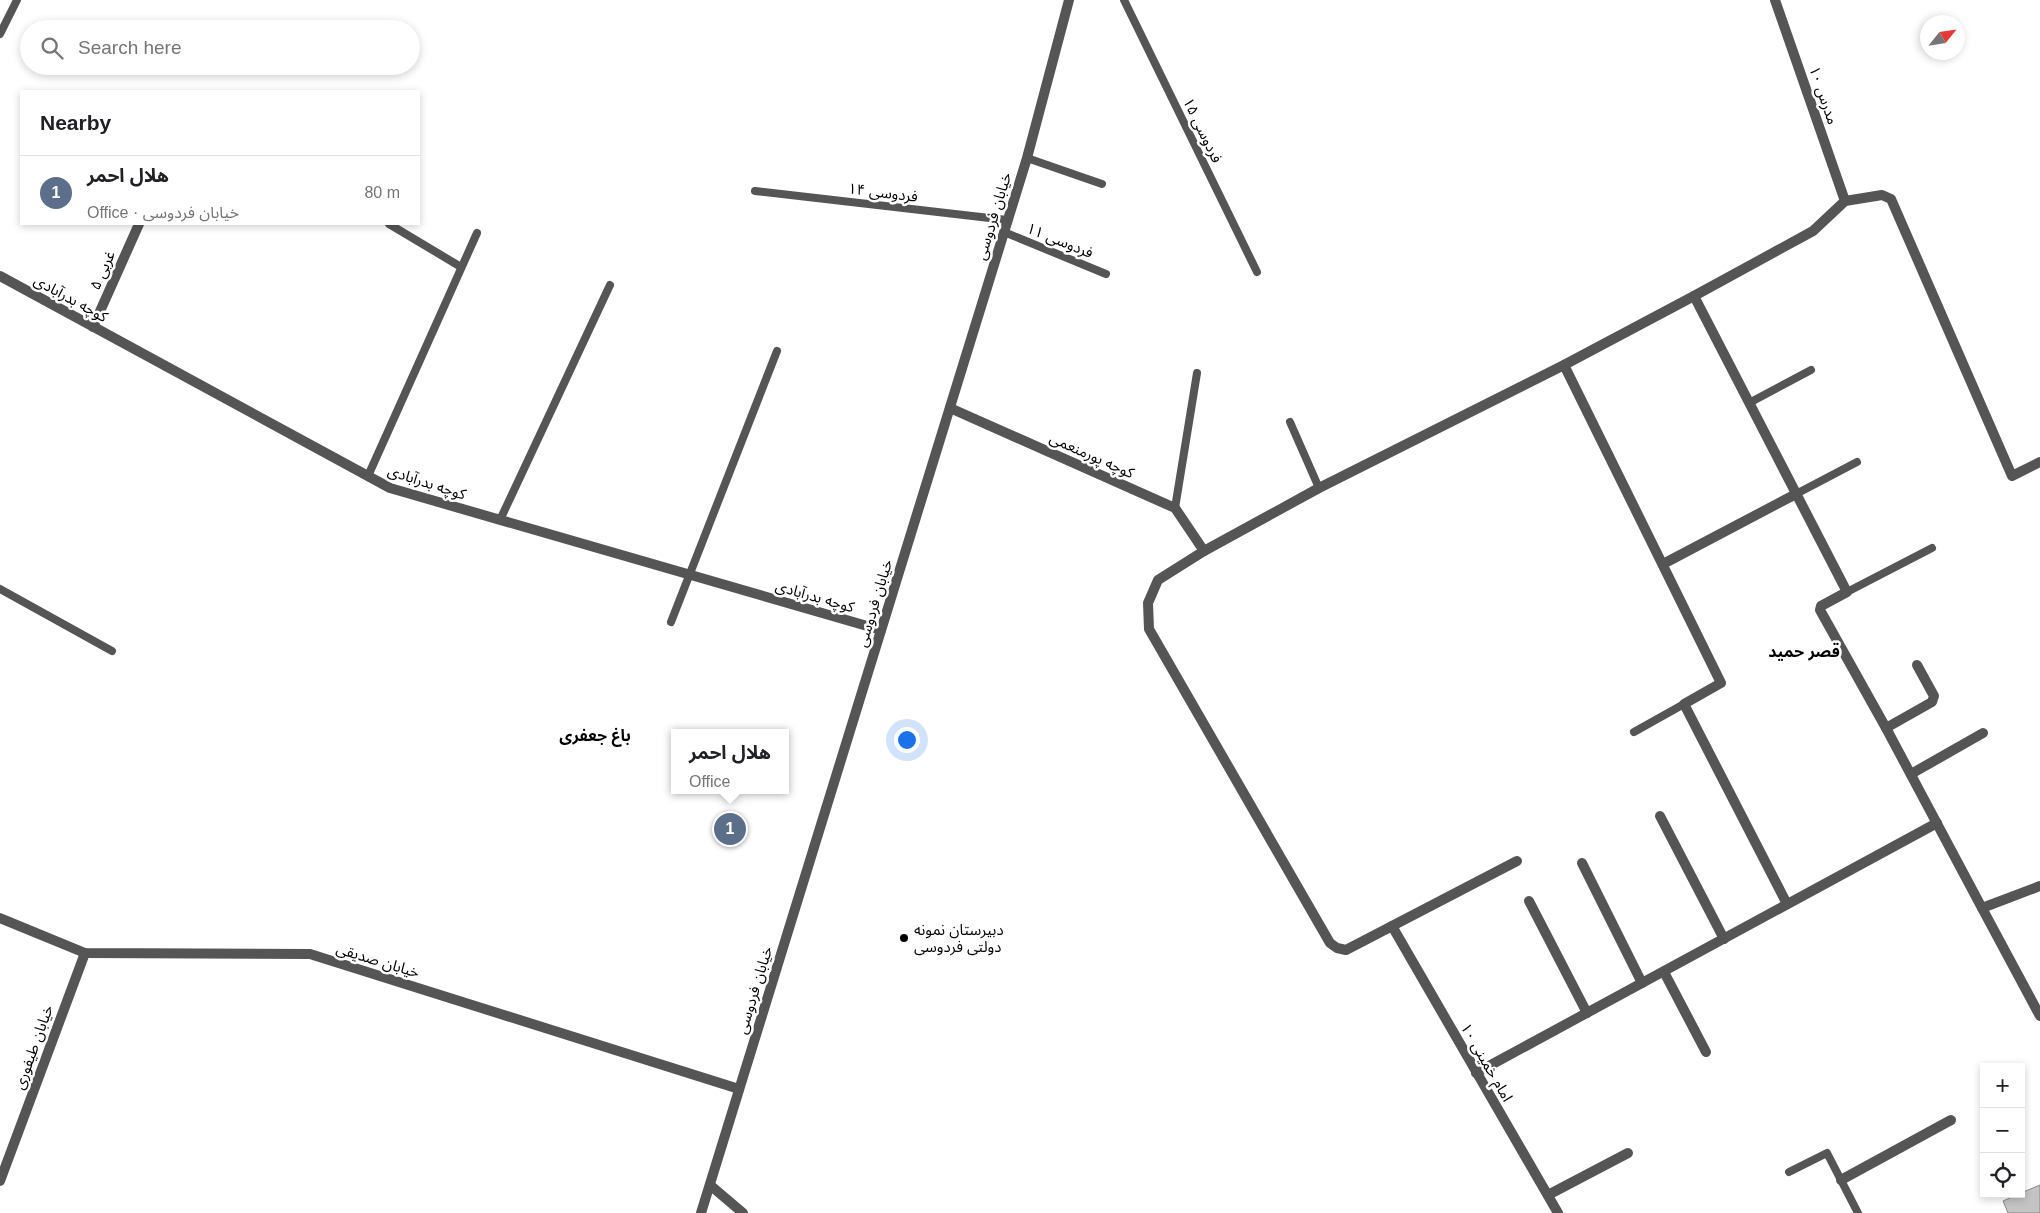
<!DOCTYPE html>
<meta charset="utf-8">
<style>
body{margin:0;font-family:Helvetica,"Noto Sans Arabic",sans-serif;background:#f6f6f6;color:#202124}
.controls{position:absolute;right:15px;bottom:15px;display:grid;overflow:hidden;border-radius:0px;box-shadow:0 2px 8px #0003}
.controls button{width:45px;height:45px;display:grid;place-items:center;padding:0;border:0;border-bottom:1px solid #e0e0e0;background:#fff;color:#202124;font:25px sans-serif}
.compass{position:absolute;left:1920px;top:15px;width:45px;height:45px;border-radius:50%;background:#fff;box-shadow:0 2px 8px #0003;rotate:60deg}
.you{position:absolute;left:906px;top:739px;width:18px;height:18px;margin:-12px;border:4px solid #fff;border-radius:50%;background:#1a73e8;box-shadow:0 0 0 8px #1a73e833}
.badge{display:grid;place-items:center;width:32px;height:32px;border-radius:50%;background:#2563eb;color:#fff;font-size:16px;font-weight:700}
.pin{position:absolute;translate:-50% -50%;border:2px solid #fff;box-shadow:0 1px 5px #0006}
.popup{position:absolute;left:671px;top:729px;width:118px;height:65px;box-sizing:border-box;display:grid;place-content:center;border-radius:0px;background:#fff;filter:drop-shadow(0 1px 4px #0005);font-size:16px;white-space:nowrap;color:#757577}
.popup b{font-size:19px;color:#202124}
.popup::after{content:'';position:absolute;left:50%;top:100%;margin-left:-10px;border:10px solid transparent;border-top-color:#fff}
.list{margin:0;padding:0;list-style:none}
h2{display:flex;justify-content:space-between;align-items:center;height:65px;margin:0;padding:0 20px;font-size:21px}
h2 small{font-size:16px;font-weight:400;color:#757577}
.list li{display:grid;grid-template-columns:32px 1fr auto;gap:15px;align-items:center;box-sizing:border-box;height:70px;padding:0 20px;border-top:1px solid #e0e0e0}
.list b{display:block;font-size:19px;white-space:nowrap}
.list p{margin:0;font-size:16px;white-space:nowrap;color:#757577}
.list em{font-size:16px;font-style:normal;color:#757577}
.icon{flex:none;width:28px;height:28px;fill:none;stroke:currentColor;stroke-width:2;stroke-linecap:round;stroke-linejoin:round}
.map{position:relative;flex:none;width:2040px;height:1213px;overflow:hidden}
.search{position:absolute;background:#fff;box-shadow:0 2px 8px #0003;left:20px;top:20px;width:400px;height:55px;display:flex;align-items:center;gap:12px;box-sizing:border-box;padding:0 18px;border-radius:28px;color:#757577;font-size:19px}
.panel{position:absolute;background:#fff;box-shadow:0 2px 8px #0003;left:20px;top:90px;width:400px;height:135px;border-radius:0px}
.map>svg:first-child{display:block}
.building{fill:#c4c4c4;stroke:#898989}
.lines{fill:none;stroke-linecap:round;stroke-linejoin:round}
.service{stroke:#555;stroke-width:8}
.minor{stroke:#555;stroke-width:10}
.tertiary{stroke:#555;stroke-width:10}
.poi-dot{fill:#000;stroke:#fff;stroke-width:2}
.labels{text-anchor:middle;dominant-baseline:central;stroke-width:5;stroke-linejoin:round;paint-order:stroke}
.street-label{font-size:15px;fill:#000;stroke:#fff}
.poi-label{font-size:15px;fill:#000;stroke:#fff;text-anchor:start}
.neighbourhood-label{font-size:16px;font-weight:bold;fill:#000;stroke:#fff}
</style>
<div class="map">
<svg width="2040" height="1213" viewBox="0 0 2040 1213">
<rect width="100%" height="100%" fill="#fff"/>
<path class="building" d="M2040,1185v28h-32l-5,-12 16,-7h2v-1z"/>
<g class="lines">
<g class="service">
<path d="M1124,0l133,272"/>
<path d="M0,34l17,-34"/>
<path d="M1027,158l75,26"/>
<path d="M755,191l252,29"/>
<path d="M389,224l72,43"/>
<path d="M1004,232l102,42"/>
<path d="M1749,403l62,-33"/>
<path d="M1290,422l29,66"/>
<path d="M368,476l109,-243"/>
<path d="M1796,494l61,-32"/>
<path d="M1175,508l22,-135"/>
<path d="M500,520l110,-235"/>
<path d="M0,589l112,62"/>
<path d="M1847,592l85,-44"/>
<path d="M671,622l106,-271"/>
<path d="M1634,732l50,-28"/>
<path d="M1789,1172l38,-19 31,60"/>
</g>
<g class="minor">
<path d="M1775,0l70,201"/>
<path d="M0,276l390,212 491,142"/>
<path d="M93,327l46,-103"/>
<path d="M1564,365l157,318 -37,21 103,200"/>
<path d="M950,408l225,100 29,43"/>
<path d="M2040,462l-28,14 -121,-277 -9,-4 -37,6 -32,30 -119,65 153,296 -26,14 -1,4 66,118 96,180 58,-22"/>
<path d="M1663,564l133,-70"/>
<path d="M1886,728l46,-26 2,-6 -17,-31"/>
<path d="M1911,774l72,-41"/>
<path d="M1660,816l64,123"/>
<path d="M1517,861l-171,89 -9,-2 -7,-5 -181,-314 -1,-26 10,-23 46,-29 115,-63 245,-123 130,-69"/>
<path d="M1582,863l60,120"/>
<path d="M1529,901l58,112"/>
<path d="M1982,908l58,108"/>
<path d="M1392,926l166,287"/>
<path d="M1664,972l42,80"/>
<path d="M1476,1073l461,-250"/>
<path d="M1841,1180l110,-60"/>
<path d="M710,1185l33,28"/>
<path d="M1548,1195l80,-42"/>
</g>
<g class="tertiary">
<path d="M0,918l85,35 225,1 429,135"/>
<path d="M0,1181l85,-228"/>
<path d="M701,1213l326,-1055 42,-158"/>
</g>
</g>
<circle class="poi-dot" cx="904" cy="938" r="5"/>
<g class="labels">
<g class="street-label">
<text transform="translate(1824 95) rotate(71)">مدرس ۱۰</text>
<text transform="translate(1203 130) rotate(64)">فردوسی ۱۵</text>
<text transform="translate(883 192) rotate(7)">فردوسی ۱۴</text>
<text transform="translate(993 216) rotate(-73)">خیابان فردوسی</text>
<text transform="translate(1060 240) rotate(22)">فردوسی ۱۱</text>
<text transform="translate(102 270) rotate(-66)">۵ غربی</text>
<text transform="translate(71 298) rotate(29)">کوچه بدرآبادی</text>
<text transform="translate(1092 455) rotate(24)">کوچه پورمنعمی</text>
<text transform="translate(427 482) rotate(18)">کوچه بدرآبادی</text>
<text transform="translate(815 596) rotate(16)">کوچه بدرآبادی</text>
<text transform="translate(874 603) rotate(-73)">خیابان فردوسی</text>
<text transform="translate(378 960) rotate(17)">خیابان صدیقی</text>
<text transform="translate(754 990) rotate(-73)">خیابان فردوسی</text>
<text transform="translate(33 1047) rotate(-70)">خیابان طیفوری</text>
<text transform="translate(1487 1062) rotate(60)">امام خمینی ۱۰</text>
</g>
<g class="poi-label">
<text x="914" y="929">دبیرستان نمونه<tspan x="914" dy="17">دولتی فردوسی</tspan></text>
</g>
<g class="neighbourhood-label">
<text x="1804" y="651">قصر حمید</text>
<text x="595" y="735">باغ جعفری</text>
</g>
</g>
</svg>
<div class="controls">
<button>+</button>
<button>−</button>
<button><svg class="icon" aria-label="locate" viewBox="0 0 24 24"><circle cx="12" cy="12" r="6"/><path d="M12 2v4M12 18v4M2 12h4M18 12h4"/></svg></button>
</div>
<svg class="compass" viewBox="-18 -18 36 36"><path d="M0-13l5 13h-10z" fill="#e53935"/><path d="M0 13l5-13h-10z" fill="#757577"/></svg>
<div class="you"></div>
<div class="pin badge" style="left:730px;top:829px;background:#5c6f8a">1</div>
<div class="popup"><b>هلال احمر</b>Office</div>
<div class="search"><svg class="icon" aria-label="search" viewBox="0 0 24 24"><circle cx="10" cy="10" r="6"/><path d="M15 15l6 6"/></svg>Search here</div>
<section class="panel">
<h2>Nearby<small></small></h2>
<ul class="list">
<li><span class="badge" style="background:#5c6f8a">1</span><div><b>هلال احمر</b><p>Office · خیابان فردوسی</p></div><em>80 m</em></li>
</ul>
</section>
</div>
